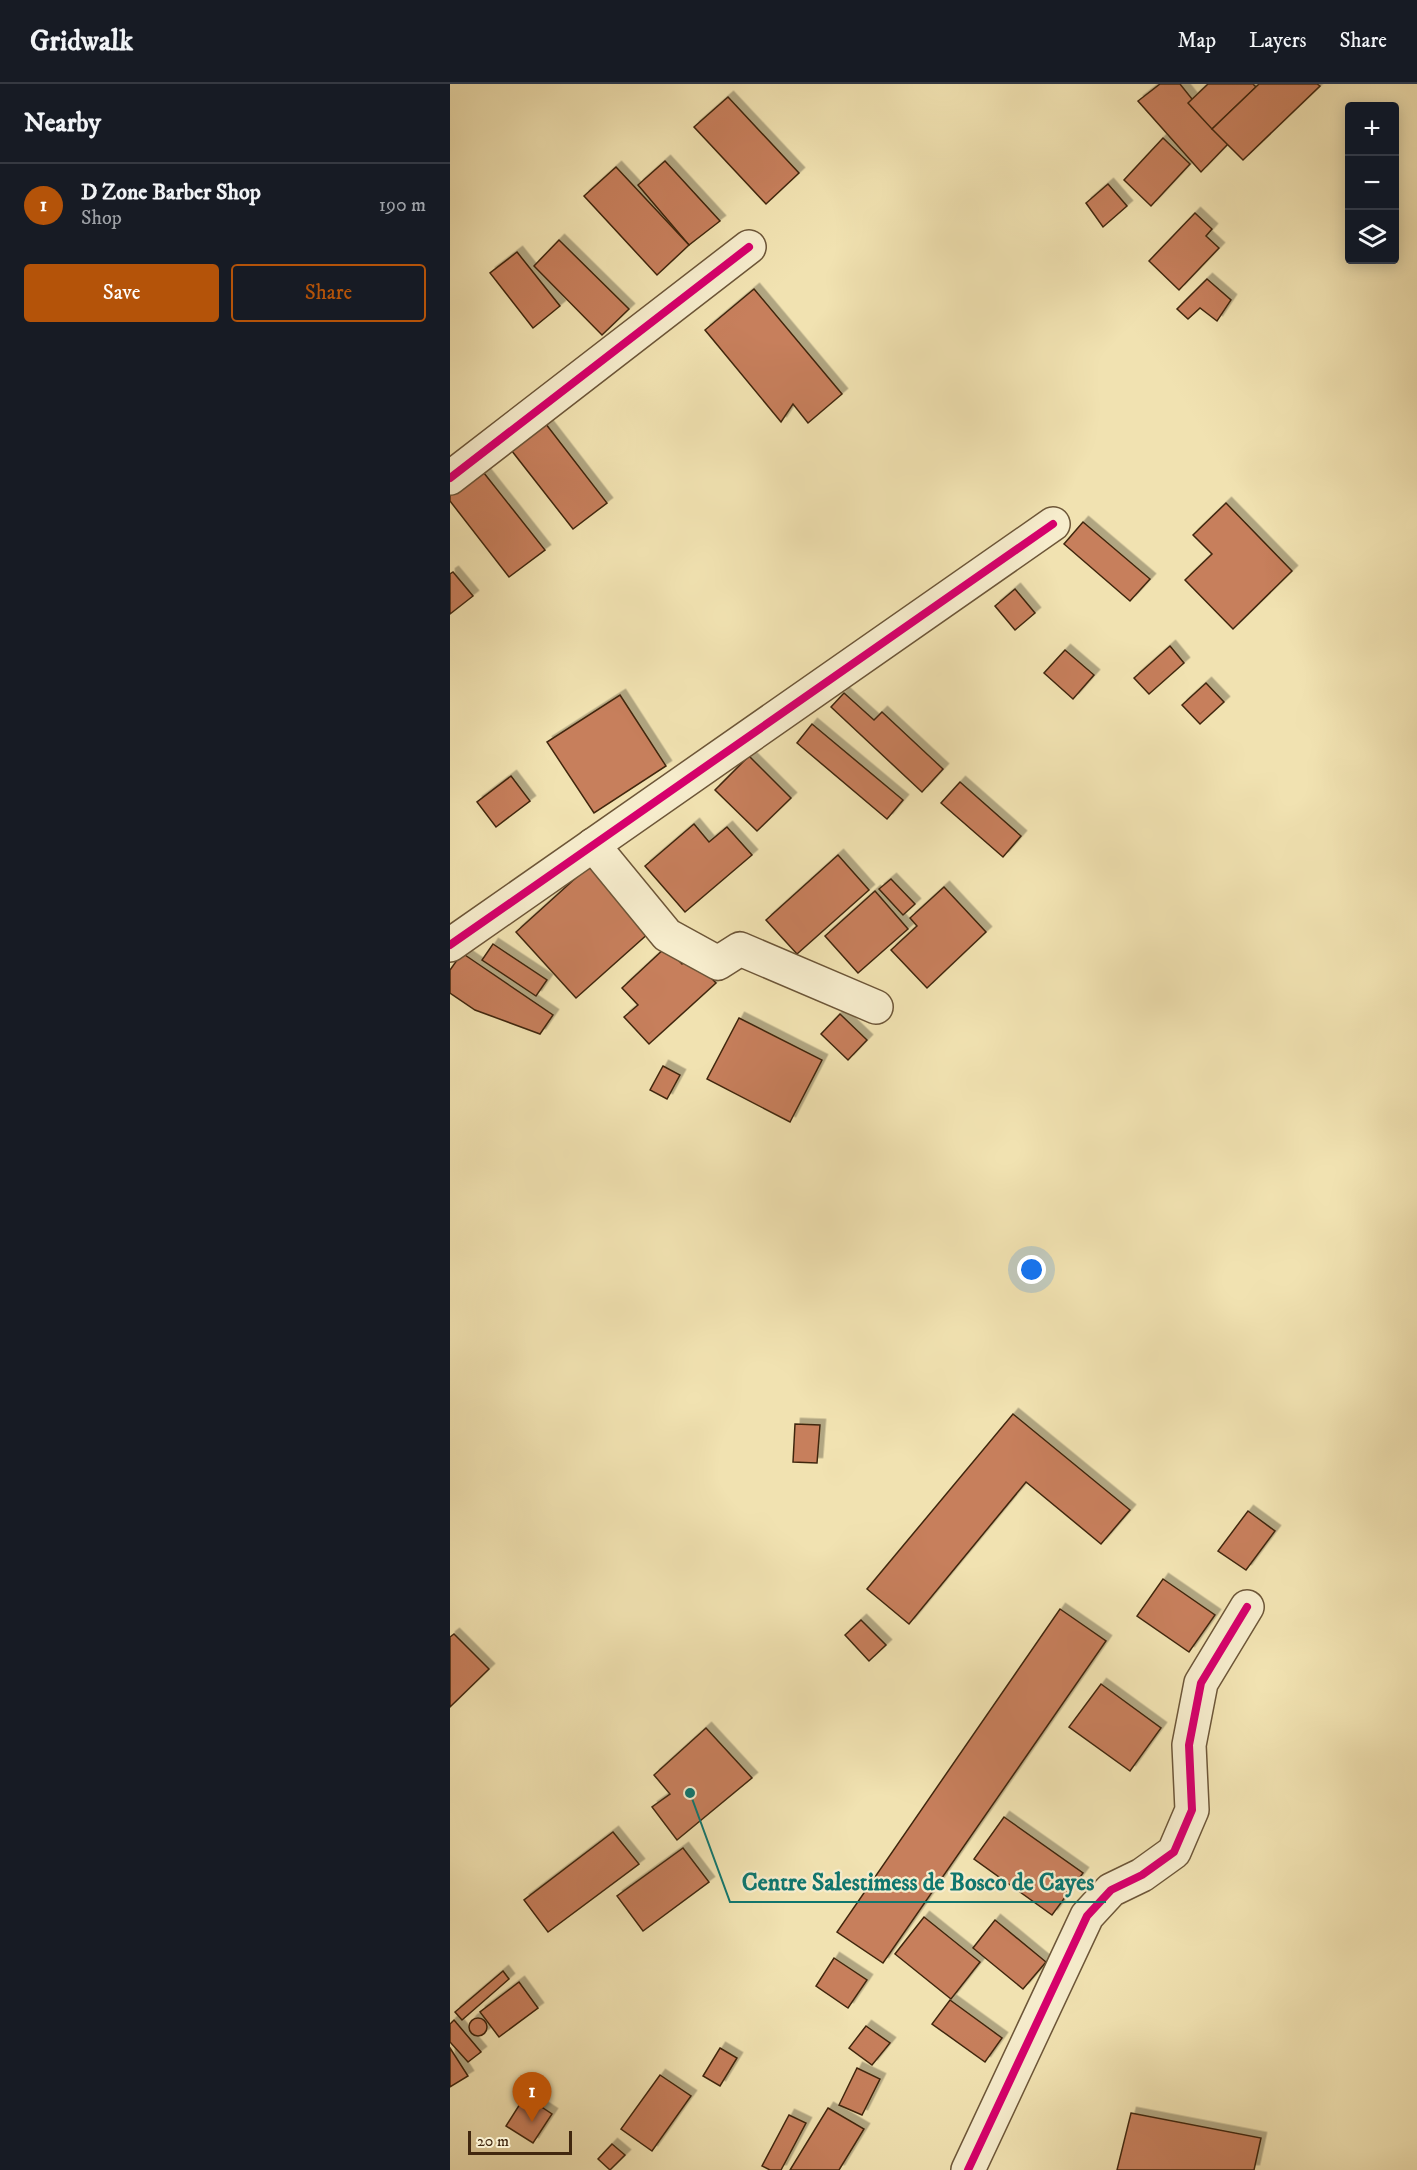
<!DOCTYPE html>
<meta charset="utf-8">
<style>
body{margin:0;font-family:"IM FELL DW Pica",serif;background:#20242c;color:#f1f3f6}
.controls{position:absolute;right:18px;top:18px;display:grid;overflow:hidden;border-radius:6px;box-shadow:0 3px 15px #0003}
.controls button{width:54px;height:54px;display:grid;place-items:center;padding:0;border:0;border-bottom:2px solid #363941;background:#171b24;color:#f1f3f6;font:30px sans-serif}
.scale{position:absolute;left:18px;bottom:15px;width:104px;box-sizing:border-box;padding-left:6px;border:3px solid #41270f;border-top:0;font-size:16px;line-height:21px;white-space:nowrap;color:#41270f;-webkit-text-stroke:4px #f6eccc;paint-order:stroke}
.you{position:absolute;left:582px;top:1186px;width:21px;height:21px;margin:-15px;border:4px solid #fff;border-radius:50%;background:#1a73e8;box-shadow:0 0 0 9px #1a73e833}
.badge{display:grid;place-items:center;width:39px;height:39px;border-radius:50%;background:#b45309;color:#fff;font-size:20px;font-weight:700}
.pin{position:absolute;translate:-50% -50px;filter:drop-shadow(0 2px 3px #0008)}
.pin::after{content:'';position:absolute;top:32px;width:21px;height:18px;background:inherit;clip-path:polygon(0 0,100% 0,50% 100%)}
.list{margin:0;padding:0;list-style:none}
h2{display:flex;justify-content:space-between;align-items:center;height:78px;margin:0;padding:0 24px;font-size:26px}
h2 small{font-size:20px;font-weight:400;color:#9ea1a6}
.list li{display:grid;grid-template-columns:39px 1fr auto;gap:18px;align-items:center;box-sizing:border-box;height:84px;padding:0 24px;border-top:2px solid #363941}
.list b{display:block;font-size:22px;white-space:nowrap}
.list p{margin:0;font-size:20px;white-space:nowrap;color:#9ea1a6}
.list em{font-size:20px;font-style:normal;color:#9ea1a6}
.actions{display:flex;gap:12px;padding:18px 24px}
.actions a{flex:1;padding:14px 0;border:2px solid #b45309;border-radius:6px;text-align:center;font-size:21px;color:#b45309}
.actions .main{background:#b45309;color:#fff}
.icon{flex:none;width:33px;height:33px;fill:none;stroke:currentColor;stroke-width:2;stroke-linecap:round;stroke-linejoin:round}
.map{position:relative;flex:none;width:967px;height:2086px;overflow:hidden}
header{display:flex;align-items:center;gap:36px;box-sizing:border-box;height:84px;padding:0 30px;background:#171b24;border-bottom:2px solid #363941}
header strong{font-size:28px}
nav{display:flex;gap:33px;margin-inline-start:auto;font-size:21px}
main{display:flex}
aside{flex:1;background:#171b24}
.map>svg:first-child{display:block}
.building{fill:#c77f5b;stroke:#41270f;stroke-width:1.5;filter:url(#shadow)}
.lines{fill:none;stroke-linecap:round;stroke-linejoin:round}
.minor-casing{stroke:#6d5638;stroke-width:36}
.minor{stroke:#f6eccc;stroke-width:33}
.cycleway-casing{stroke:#f6eccc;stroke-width:11}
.cycleway{stroke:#d6006c;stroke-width:8}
.leader{fill:none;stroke:#0f766e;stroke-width:2}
.callout-dot{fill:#0f766e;stroke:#f6eccc;stroke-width:2}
.callout-label{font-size:24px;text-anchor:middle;font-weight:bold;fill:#0f766e;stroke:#f6eccc;stroke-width:4.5;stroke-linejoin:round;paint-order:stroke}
</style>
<header>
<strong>Gridwalk</strong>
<nav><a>Map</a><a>Layers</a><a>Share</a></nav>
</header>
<main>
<aside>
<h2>Nearby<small></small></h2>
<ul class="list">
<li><span class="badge">1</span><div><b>D Zone Barber Shop</b><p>Shop</p></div><em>190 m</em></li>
</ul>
<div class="actions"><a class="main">Save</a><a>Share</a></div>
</aside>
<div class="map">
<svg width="967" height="2086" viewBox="0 0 967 2086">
<defs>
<filter id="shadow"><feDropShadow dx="5.5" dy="-5.5" stdDeviation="0" flood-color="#0004"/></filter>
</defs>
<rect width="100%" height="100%" fill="#f1e2b1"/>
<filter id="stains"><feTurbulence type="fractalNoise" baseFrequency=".00333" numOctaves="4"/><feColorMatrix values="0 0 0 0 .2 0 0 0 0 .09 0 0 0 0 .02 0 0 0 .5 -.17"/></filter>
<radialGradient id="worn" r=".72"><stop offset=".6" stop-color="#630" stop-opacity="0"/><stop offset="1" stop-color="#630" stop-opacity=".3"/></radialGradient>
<g class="building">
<path d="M710,0h20l48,60 -27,28 -63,-71z"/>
<path d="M758,0h45l3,3 -44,42 -24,-26z"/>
<path d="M809,0h58l3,2 -77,74 -31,-31z"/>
<path d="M278,13l71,76 -33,31 -72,-77z"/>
<path d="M713,54l27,26 -39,42 -27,-26z"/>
<path d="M215,77l55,60 -31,24 -51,-60z"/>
<path d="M166,83l73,78 -32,30 -73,-79z"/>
<path d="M658,100l19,22 -24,21 -17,-24z"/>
<path d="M745,129l17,16 -6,7 13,12 -40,42 -30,-29z"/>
<path d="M109,156l70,69 -27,26 -68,-69z"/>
<path d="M67,168l43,54 -27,22 -43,-55z"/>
<path d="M757,195l24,21 -14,21 -17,-13 -12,11 -11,-10z"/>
<path d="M304,205l88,105 -34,29 -15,-19 -12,18 -76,-92z"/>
<path d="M92,335l65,84 -34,26 -65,-83z"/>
<path d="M30,384l65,82 -36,27 -59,-76v-10z"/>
<path d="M776,419l66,68 -59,58 -48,-49 27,-26 -19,-19z"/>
<path d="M633,438l67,57 -20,22 -66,-57z"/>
<path d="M3,488l20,24 -23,18v-40z"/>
<path d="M565,505l20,24 -20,17 -20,-24z"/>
<path d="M720,562l14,17 -35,31 -15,-16z"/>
<path d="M615,566l29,25 -21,24 -29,-26z"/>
<path d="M756,599l18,19 -24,22 -18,-19z"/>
<path d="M394,609l30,27 8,-8 61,57 -21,23 -91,-85z"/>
<path d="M170,611l46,71 -72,47 -47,-71z"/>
<path d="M362,640l91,76 -16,19 -90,-76z"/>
<path d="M299,672l42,42 -34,33 -42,-41z"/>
<path d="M61,692l19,25 -34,26 -19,-25z"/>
<path d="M510,698l61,54 -18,21 -62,-54z"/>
<path d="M244,740l15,18 18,-15 25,28 -67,57 -40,-46z"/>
<path d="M388,771l31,35 -72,64 -31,-34z"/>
<path d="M139,782l61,66 -74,66 -60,-66z"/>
<path d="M441,795l24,25 -12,11 -24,-26z"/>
<path d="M494,803l42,45 -59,56 -36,-38 26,-24 -7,-8z"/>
<path d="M425,807l33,38 -50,44 -33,-37z"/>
<path d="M43,860l54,36 -11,16 -54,-36z"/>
<path d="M216,863l16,17 8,-8 26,27 -67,61 -25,-27 14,-12 -16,-17z"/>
<path d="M12,869l91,62 -13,19 -65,-24 -25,-17v-23z"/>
<path d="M390,930l27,26 -19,20 -27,-26z"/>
<path d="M289,934l83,42 -32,62 -83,-43z"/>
<path d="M213,982l17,9 -13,24 -17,-9z"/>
<path d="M563,1330l117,96 -29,34 -75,-62 -117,142 -42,-35z"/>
<path d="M345,1340l25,1 -3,38 -24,-1z"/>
<path d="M798,1427l27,20 -29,39 -28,-19z"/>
<path d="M713,1495l52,36 -26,37 -52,-36z"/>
<path d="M610,1525l46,32 -223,322 -46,-31z"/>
<path d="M411,1536l25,25 -17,16 -24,-26z"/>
<path d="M4,1550l35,35 -39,38v-70z"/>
<path d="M651,1600l60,44 -31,43 -61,-44z"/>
<path d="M256,1644l46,50 -75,62 -25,-33 18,-13 -16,-19z"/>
<path d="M554,1733l79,56 -31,42 -78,-56z"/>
<path d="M163,1748l26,32 -91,68 -24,-32z"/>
<path d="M233,1764l26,34 -66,49 -26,-35z"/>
<path d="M474,1833l56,45 -29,37 -56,-45z"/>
<path d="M545,1836l51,42 -23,27 -50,-41z"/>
<path d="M384,1874l33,22 -19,28 -32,-22z"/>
<path d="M53,1887l6,8 -47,41 -7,-8z"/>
<path d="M69,1898l19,26 -39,29 -19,-25z"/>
<path d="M500,1916l52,38 -17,24 -53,-38z"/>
<circle cx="28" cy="1943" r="9"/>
<path d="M4,1936l27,32 -13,10 -18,-20v-18z"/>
<path d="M416,1942l24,17 -18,22 -23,-17z"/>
<path d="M0,1964l18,28 -18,11z"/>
<path d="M270,1964l17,10 -17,28 -17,-10z"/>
<path d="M407,1984l23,11 -18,36 -23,-10z"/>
<path d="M210,1991l31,21 -39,55 -31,-22z"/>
<path d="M75,2012l27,18 -19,29 -27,-17z"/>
<path d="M378,2024l36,21 -25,41h-49z"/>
<path d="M681,2029l130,25 -7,32h-137z"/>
<path d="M339,2031l17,8 -25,47h-11l-8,-4z"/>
<path d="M162,2060l13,11 -15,15 -12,-11z"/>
</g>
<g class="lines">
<defs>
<g id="minor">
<path d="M0,394l299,-231"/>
<path d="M143,761l74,90 51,28 22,-14 136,58"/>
<path d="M0,861l603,-421"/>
<path d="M518,2086l119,-254 24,-26 31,-15 32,-23 18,-42 -3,-65 12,-62 46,-76"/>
</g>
</defs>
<use href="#minor" class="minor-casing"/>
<use href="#minor" class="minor"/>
<defs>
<g id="cycleway">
<path d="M0,394l299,-231"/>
<path d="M0,861l603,-421"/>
<path d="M518,2086l119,-254 24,-26 31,-15 32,-23 18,-42 -3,-65 12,-62 46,-76"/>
</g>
</defs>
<use href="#cycleway" class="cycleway-casing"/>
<use href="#cycleway" class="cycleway"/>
</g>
<path class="leader" d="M240 1709L280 1818H656"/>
<circle class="callout-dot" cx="240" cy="1709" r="6"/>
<g class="callout-label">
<text x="468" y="1806">Centre Salestimess de Bosco de Cayes</text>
</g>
<rect width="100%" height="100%" filter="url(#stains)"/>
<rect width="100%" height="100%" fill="url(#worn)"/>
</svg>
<div class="controls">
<button>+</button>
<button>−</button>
<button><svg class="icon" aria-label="layers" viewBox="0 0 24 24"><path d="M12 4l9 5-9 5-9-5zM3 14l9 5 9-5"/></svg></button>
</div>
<div class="scale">20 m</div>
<div class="you"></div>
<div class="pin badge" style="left:82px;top:2038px">1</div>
</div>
</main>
